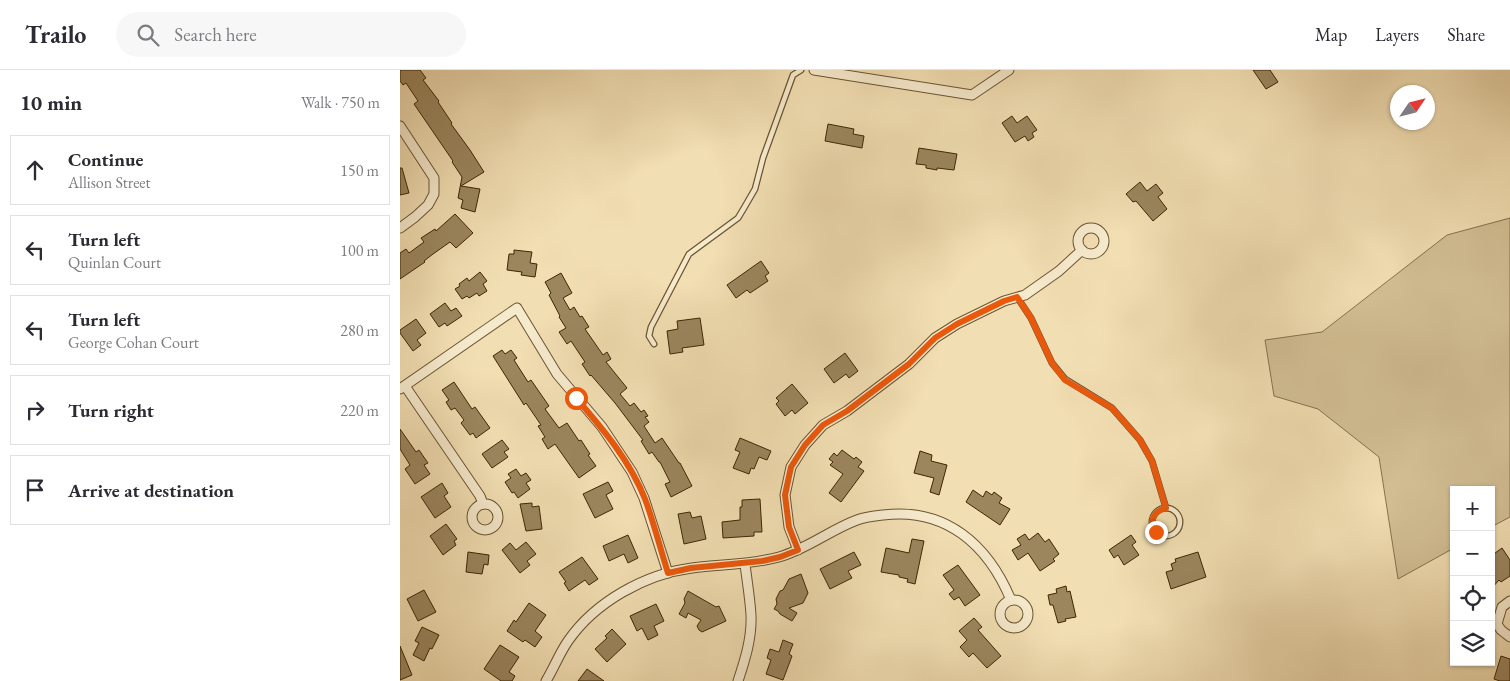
<!DOCTYPE html>
<meta charset="utf-8">
<style>
body{margin:0;font-family:"EB Garamond",serif;background:#f7f7f7;color:#2b2b33}
.controls{position:absolute;right:15px;bottom:15px;display:grid;overflow:hidden;border-radius:0px;box-shadow:0 1px 4px #0004}
.controls button{width:45px;height:45px;display:grid;place-items:center;padding:0;border:0;border-bottom:1px solid #e1e1e2;background:#fff;color:#2b2b33;font:25px sans-serif}
.compass{position:absolute;left:990px;top:15px;width:45px;height:45px;border-radius:50%;background:#fff;box-shadow:0 1px 4px #0004;rotate:55deg}
.stop{position:absolute;width:15px;height:15px;margin:-11px;border:4px solid #ea580c;border-radius:50%;background:#fff}
.stop.end{background:#ea580c;border-color:#fff;box-shadow:0 1px 5px #0008}
.list{margin:0;padding:0;list-style:none}
h2{display:flex;justify-content:space-between;align-items:center;height:65px;margin:0;padding:0 20px;font-size:21px}
h2 small{font-size:16px;font-weight:400;color:#7c7c81}
.list li{display:grid;grid-template-columns:32px 1fr auto;gap:15px;align-items:center;box-sizing:border-box;height:70px;margin:0 10px 10px;padding:0 10px;border:1px solid #e1e1e2;border-radius:0px}
.list b{display:block;font-size:19px;white-space:nowrap}
.list p{margin:0;font-size:16px;white-space:nowrap;color:#7c7c81}
.list em{font-size:16px;font-style:normal;color:#7c7c81}
.icon{flex:none;width:28px;height:28px;fill:none;stroke:currentColor;stroke-width:2;stroke-linecap:round;stroke-linejoin:round}
.map{position:relative;flex:none;width:1110px;height:611px;overflow:hidden}
header{display:flex;align-items:center;gap:30px;box-sizing:border-box;height:70px;padding:0 25px;background:#fff;border-bottom:1px solid #e1e1e2}
header strong{font-size:24px}
nav{display:flex;gap:28px;margin-inline-start:auto;font-size:18px}
.search{width:350px;height:45px;background:#f7f7f7;display:flex;align-items:center;gap:12px;box-sizing:border-box;padding:0 18px;border-radius:28px;color:#7c7c81;font-size:19px}
main{display:flex}
aside{flex:1;background:#fff}
.map>svg:first-child{display:block}
.green{fill:#d3bf94;stroke:#88724c}
.building{fill:#9b865e;stroke:#3e2604}
.lines{fill:none;stroke-linecap:round;stroke-linejoin:round}
.lane-casing{stroke:#6b5430;stroke-width:7}
.street-casing{stroke:#6b5430;stroke-width:11}
.lane{stroke:#f6eacd;stroke-width:4.5}
.street{stroke:#f6eacd;stroke-width:9}
.route{stroke:#ea580c;stroke-width:6}
</style>
<header>
<strong>Trailo</strong>
<div class="search"><svg class="icon" aria-label="search" viewBox="0 0 24 24"><circle cx="10" cy="10" r="6"/><path d="M15 15l6 6"/></svg>Search here</div>
<nav><a>Map</a><a>Layers</a><a>Share</a></nav>
</header>
<main>
<aside>
<h2>10 min<small>Walk · 750 m</small></h2>
<ul class="list">
<li><svg class="icon" aria-label="ahead" viewBox="0 0 24 24"><path d="M12 20V5M6 11l6-6 6 6"/></svg><div><b>Continue</b><p>Allison Street</p></div><em>150 m</em></li>
<li><svg class="icon" aria-label="left" viewBox="0 0 24 24"><path d="M17 20v-9H6M10 6l-5 5 5 5"/></svg><div><b>Turn left</b><p>Quinlan Court</p></div><em>100 m</em></li>
<li><svg class="icon" aria-label="left" viewBox="0 0 24 24"><path d="M17 20v-9H6M10 6l-5 5 5 5"/></svg><div><b>Turn left</b><p>George Cohan Court</p></div><em>280 m</em></li>
<li><svg class="icon" aria-label="right" viewBox="0 0 24 24"><path d="M7 20v-9h11M14 6l5 5-5 5"/></svg><div><b>Turn right</b></div><em>220 m</em></li>
<li><svg class="icon" aria-label="arrive" viewBox="0 0 24 24"><path d="M6 21V4h12l-3 4 3 4H6"/></svg><div><b>Arrive at destination</b></div></li>
</ul>
</aside>
<div class="map">
<svg width="1110" height="611" viewBox="0 0 1110 611">
<rect width="100%" height="100%" fill="#f1deb2"/>
<filter id="stains"><feTurbulence type="fractalNoise" baseFrequency=".004" numOctaves="4"/><feColorMatrix values="0 0 0 0 .2 0 0 0 0 .09 0 0 0 0 .02 0 0 0 .5 -.17"/></filter>
<radialGradient id="worn" r=".72"><stop offset=".6" stop-color="#630" stop-opacity="0"/><stop offset="1" stop-color="#630" stop-opacity=".3"/></radialGradient>
<path class="green" d="M1110,148v299l-19,10v-37h-37v58l-56,31 -19,-122 -61,-48 -44,-13 -9,-56 57,-8 125,-97z"/>
<g class="building">
<path d="M0,0h20l6,8 -3,2 16,21 -1,1 14,21 -1,1 19,26 14,22 -23,14 19,3 -5,23 -14,-4 2,-8 -5,-2 4,-21 -10,-15 1,-1 -39,-57 4,-3 -12,-18 -3,2 -3,-4z"/>
<path d="M853,0h17l8,12 -12,7z"/>
<path d="M612,46l5,7 10,-7 10,14 -5,3 2,4 -6,4 -3,-5 -10,6 -13,-19z"/>
<path d="M428,54l26,5 -1,5 11,2 -2,12 -37,-7z"/>
<path d="M519,78l38,6 -3,16 -17,-2v2l-11,-2v-3l-10,-1z"/>
<path d="M0,98h2l7,25 -9,2z"/>
<path d="M740,112l7,9 9,-7 7,9 -5,4 9,12 -14,12 -17,-20 -3,1 -7,-8z"/>
<path d="M55,144l18,19 -17,15 -6,-6 -17,12 -9,7 1,1 -25,17v-26l6,-4 3,4 15,-11 -3,-4 14,-9 1,2z"/>
<path d="M114,180l18,2 -2,11 7,1 -2,13 -14,-2 1,-3 -15,-2 2,-16h5z"/>
<path d="M361,191l8,12 -4,3 3,5 -18,12 -3,-3 -11,8 -9,-13z"/>
<path d="M80,202l7,9 -4,3 4,7 -8,5 -2,-3 -8,5 -2,-2 -5,3 -7,-10 5,-3 -1,-2 8,-6 2,3z"/>
<path d="M161,203l11,20 -9,5 7,12 4,-3 6,10 2,-1 7,11 -4,2 18,26 4,-3 4,7 -5,3 21,26 -7,6 10,12 4,-3 7,9 3,-2 4,6 -3,1 4,5 -5,4 11,17 7,-5 17,25h1l12,23 -21,11 -6,-13 5,-2 -10,-20h-1l-7,-10 -3,2 -8,-13 2,-1 -28,-37 -24,-28 -1,1 -8,-12 3,-2 -14,-21 -4,3 -8,-12 7,-4 -7,-11 1,-1 -11,-21 2,-2 -6,-11z"/>
<path d="M45,233l6,8 5,-3 6,8 -15,10 -2,-3 -6,4 -9,-13z"/>
<path d="M300,248l4,27 -22,3 1,4 -13,2 -3,-23 11,-2 -1,-8z"/>
<path d="M16,249l10,14 -9,7 4,5 -8,6 -13,-18v-3z"/>
<path d="M102,280l3,4 6,-4 6,8 -3,2 14,22 3,-2 18,26 -4,3 14,19 8,-5 12,18 2,-1 9,14 -2,1 8,11 -17,12 -24,-34 -7,5 -6,-10 3,-2 -7,-11 3,-1 -15,-22 -2,2 -31,-49z"/>
<path d="M445,283l13,18 -9,7 -3,-4 -12,9 -10,-14z"/>
<path d="M54,312l18,27 3,-2 15,21 -14,10 -3,-5 -3,2 -9,-12 3,-3 -9,-12 -4,2 -5,-8 3,-2 -7,-10z"/>
<path d="M392,314l16,19 -13,11 -3,-4 -7,6 -9,-12 3,-3 -3,-3z"/>
<path d="M0,359l16,23 3,-2 9,13 -4,2 6,9 -15,10 -10,-15 5,-4 -10,-16z"/>
<path d="M340,368l31,13 -4,9 -8,-3 -5,12 -3,-1 -2,6 -16,-6 7,-16 -5,-2z"/>
<path d="M102,370l7,9 -5,3 4,5 -16,11 -10,-14z"/>
<path d="M442,380l12,9 2,-2 6,5 -4,5 6,4 -23,31 -12,-9 14,-19 -13,-9 3,-3 -4,-3 5,-6 3,3z"/>
<path d="M520,381l12,4 -1,6 16,4 -8,30 -9,-3 4,-14 -20,-5z"/>
<path d="M116,399l5,7 5,-3 5,7 -5,3 4,6 -12,9 -4,-6 -2,1 -7,-11 6,-4 -3,-4z"/>
<path d="M208,412l5,9 -7,4 7,14 -18,9 -12,-24z"/>
<path d="M42,413l6,10 -4,3 7,11 -16,11 -14,-21z"/>
<path d="M573,420l10,7 3,-6 6,4 2,-3 8,6 -3,5 11,6 -10,16 -34,-23z"/>
<path d="M360,429l2,33h-8v4l-31,2 -1,-16 18,-2v-13h2v-7z"/>
<path d="M132,433v4l7,-1 3,23 -16,2 -6,-27z"/>
<path d="M290,442l2,6 9,-2 5,23 -22,5 -6,-30z"/>
<path d="M46,454l11,15 -3,2 2,4 -13,10 -13,-19z"/>
<path d="M638,463l7,9 4,-3 10,15 -6,5 2,2 -15,10 -12,-18 -10,7 -6,-10 9,-5 -4,-6 8,-5 4,6z"/>
<path d="M228,465l10,23 -10,5 -4,-9 -15,7 -6,-15z"/>
<path d="M731,465l5,7 -4,3 7,10 -15,10 -6,-10 -4,3 -5,-8z"/>
<path d="M512,469l12,2 -9,43 -8,-2 1,-3 -9,-2v-2l-18,-3 5,-24 23,5z"/>
<path d="M126,472l10,12 -9,7 3,4 -10,8 -18,-23 8,-7 6,7z"/>
<path d="M1102,478l8,12v16l-9,6 -2,-2 -8,9v-33z"/>
<path d="M68,482l21,3 -1,10 -4,-1 -2,10 -16,-2z"/>
<path d="M454,482l7,13 -13,6 4,7 -22,11 -10,-20z"/>
<path d="M798,482l8,25 -35,12 -5,-17 7,-2 -2,-6 5,-2 -1,-3z"/>
<path d="M182,487l16,22 -9,6 -4,-5 -16,11 -5,-8 2,-1 -7,-10z"/>
<path d="M558,495l22,30 -15,11 -6,-9 -5,3 -5,-6 5,-4 -11,-15z"/>
<path d="M401,504l7,19 -5,10 -14,5 8,5 -5,8 -12,-7 -2,-3 -4,-2 3,-5 -1,-5 4,-8 3,-1 6,-11z"/>
<path d="M666,516l1,6 3,-1 6,26 -11,2 1,2 -8,2 -5,-18h-3l-2,-10 9,-2 -1,-4z"/>
<path d="M24,520l12,22 -18,9 -11,-22z"/>
<path d="M288,521l28,16 3,-1 7,15 -24,11 -3,-2 -2,-4 4,-6 -13,-7 -2,5 -7,-4 6,-11 -1,-4z"/>
<path d="M129,533l17,12 -11,16 7,6 -7,10 -10,-7 -2,2 -16,-11 7,-11 2,2z"/>
<path d="M256,534l8,17 -10,5 4,9 -10,5 -6,-12 -5,3 -7,-15z"/>
<path d="M574,548l8,9 -4,3 23,26 -14,12 -14,-15 -4,4 -9,-10 7,-7 -8,-9z"/>
<path d="M22,557l17,8 -7,14 -2,-1 -6,13 -11,-6 6,-12 -4,-2z"/>
<path d="M212,559l14,15 -19,18 -12,-13 12,-11 -2,-2z"/>
<path d="M383,570l10,4 -4,10 3,2 -9,24 -17,-6 5,-14 -4,-2 3,-9 9,3z"/>
<path d="M100,575l19,12 -10,15 6,4 -3,5h-11l-17,-12z"/>
<path d="M0,576l12,29 -12,5z"/>
<path d="M1101,586l9,3v22h-10l-6,-2z"/>
<path d="M187,599l17,12h-26z"/>
</g>
<g class="lines">
<defs>
<g id="lane">
<path d="M617,227l14,21 21,45 13,16 47,29 28,32 12,21 14,47"/>
<path d="M254,274l-5,-8 2,-9 38,-73 49,-36 6,-10 11,-19 8,-31 30,-83 8,-5"/>
<circle cx="766" cy="452" r="14"/>
</g>
<g id="street">
<path d="M414,0l158,25 37,-25"/>
<path d="M0,56l34,52v16l-6,11 -13,12 -15,11"/>
<circle cx="691" cy="171" r="13"/>
<path d="M5,316l75,110 3,8"/>
<path d="M0,319l117,-81 40,66 45,53 30,45 12,26 24,75"/>
<circle cx="85" cy="447" r="13"/>
<path d="M398,480l-9,-23 -4,-32 6,-28 14,-22 18,-20 24,-14 62,-47 26,-26 22,-14 47,-23 21,-6 34,-24 23,-21"/>
<circle cx="614" cy="544" r="14"/>
<path d="M1110,531l-8,6 -5,17 4,6 9,7"/>
<path d="M146,611c8,-13 13,-27 22,-40 27,-39 77,-67 124,-73 29,-4 58,-3 87,-11 28,-8 51,-27 78,-37 8,-3 18,-4 26,-5 63,-8 105,30 128,85"/>
<path d="M338,611c7,-21 14,-43 13,-66 -1,-17 -4,-34 -6,-51"/>
</g>
</defs>
<use href="#lane" class="lane-casing"/>
<use href="#street" class="street-casing"/>
<use href="#lane" class="lane"/>
<use href="#street" class="street"/>
</g>
<g class="lines">
<path class="route" d="M176,328c27,31 54,63 69,101 9,24 15,49 23,74l23,-5 71,-7 18,-4 18,-7 -9,-23 -4,-32 6,-28 14,-22 18,-20 24,-14 62,-47 26,-26 22,-14 47,-23 13,-4 14,21 21,45 13,17 47,28 28,32 12,21 14,47c-13,3 -17,14 -10,24"/>
</g>
<rect width="100%" height="100%" filter="url(#stains)"/>
<rect width="100%" height="100%" fill="url(#worn)"/>
</svg>
<div class="controls">
<button>+</button>
<button>−</button>
<button><svg class="icon" aria-label="locate" viewBox="0 0 24 24"><circle cx="12" cy="12" r="6"/><path d="M12 2v4M12 18v4M2 12h4M18 12h4"/></svg></button>
<button><svg class="icon" aria-label="layers" viewBox="0 0 24 24"><path d="M12 4l9 5-9 5-9-5zM3 14l9 5 9-5"/></svg></button>
</div>
<svg class="compass" viewBox="-18 -18 36 36"><path d="M0-13l5 13h-10z" fill="#e53935"/><path d="M0 13l5-13h-10z" fill="#7c7c81"/></svg>
<div class="stop" style="left:176px;top:328px"></div>
<div class="stop end" style="left:756px;top:462px"></div>
</div>
</main>
